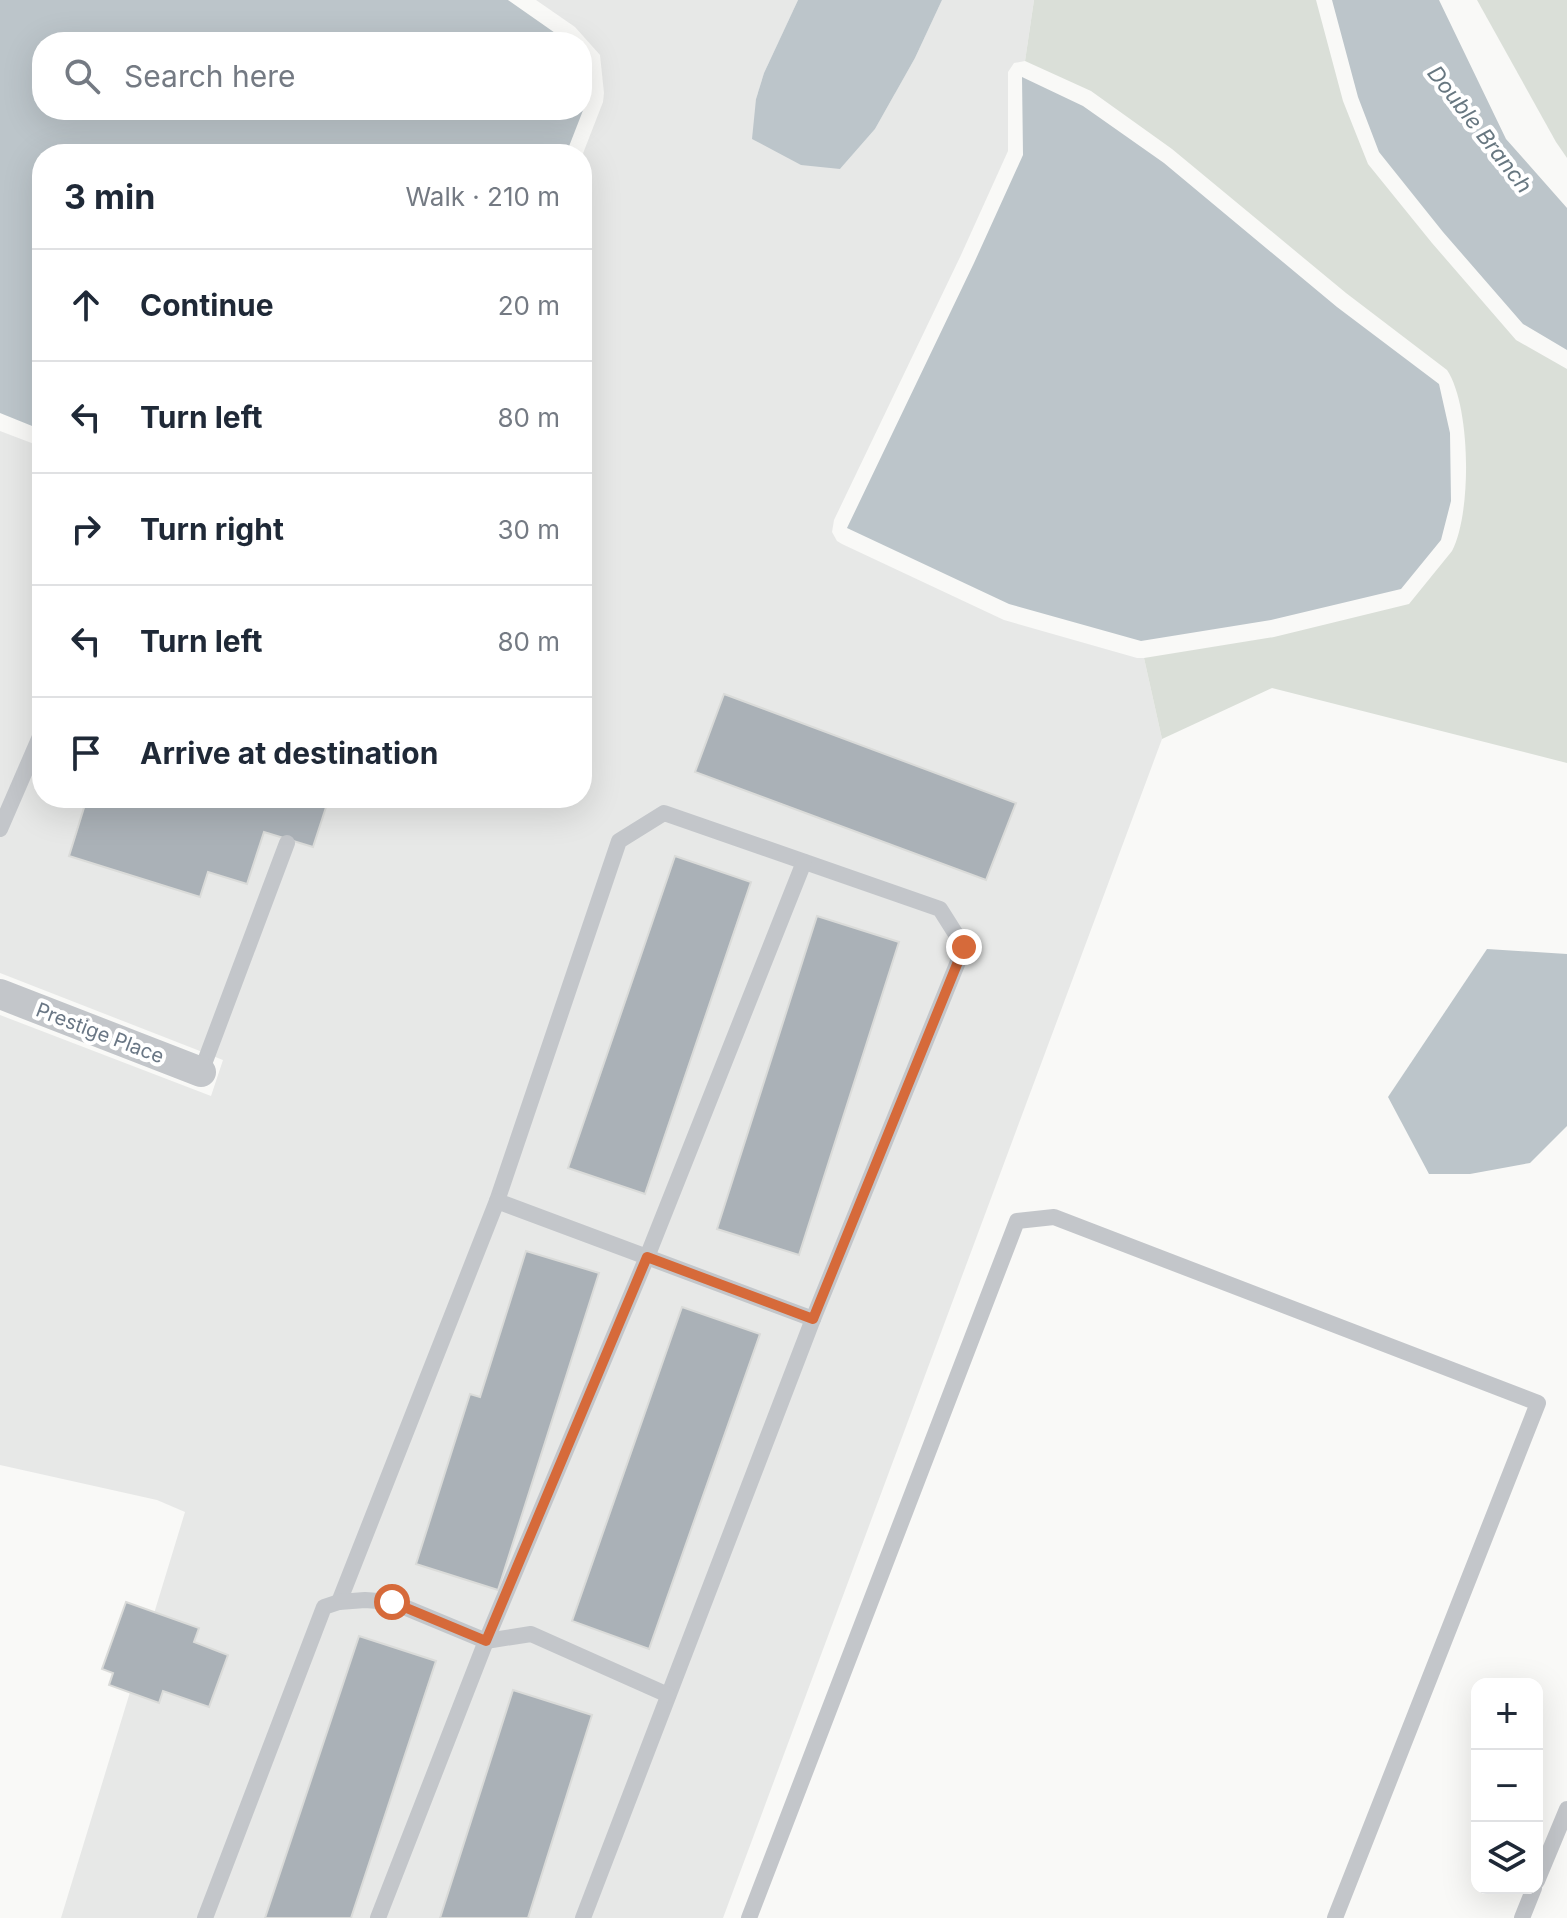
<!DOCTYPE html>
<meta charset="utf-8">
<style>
body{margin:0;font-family:Inter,sans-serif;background:#f2f2f3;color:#1f2937}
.controls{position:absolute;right:24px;bottom:24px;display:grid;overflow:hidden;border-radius:16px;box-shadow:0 8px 32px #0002}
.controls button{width:72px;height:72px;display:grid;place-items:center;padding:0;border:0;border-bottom:2px solid #e0e1e3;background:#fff;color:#1f2937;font:40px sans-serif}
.stop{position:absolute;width:24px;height:24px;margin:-18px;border:6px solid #d66a3a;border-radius:50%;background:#fff}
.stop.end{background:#d66a3a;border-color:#fff;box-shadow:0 2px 8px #0008}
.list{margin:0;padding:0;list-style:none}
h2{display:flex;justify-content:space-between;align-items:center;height:104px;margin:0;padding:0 32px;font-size:34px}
h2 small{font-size:26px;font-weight:400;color:#747a83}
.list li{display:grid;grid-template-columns:52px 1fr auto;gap:24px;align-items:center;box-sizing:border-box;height:112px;padding:0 32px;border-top:2px solid #e0e1e3}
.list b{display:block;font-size:30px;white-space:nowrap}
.list em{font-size:26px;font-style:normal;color:#747a83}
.icon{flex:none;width:44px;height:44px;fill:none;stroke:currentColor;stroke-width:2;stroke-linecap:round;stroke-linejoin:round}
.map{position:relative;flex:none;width:1567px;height:1918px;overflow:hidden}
.search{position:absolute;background:#fff;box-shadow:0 8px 32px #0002;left:32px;top:32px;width:560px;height:88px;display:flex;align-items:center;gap:20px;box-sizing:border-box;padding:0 28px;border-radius:32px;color:#747a83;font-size:30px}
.panel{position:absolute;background:#fff;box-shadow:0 8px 32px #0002;left:32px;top:144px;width:560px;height:664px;border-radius:32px}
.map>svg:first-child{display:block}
.built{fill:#e7e8e7}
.green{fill:#dadfd8}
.water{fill:#bcc5ca}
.building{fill:#aab1b7;stroke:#dadbd9;stroke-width:2}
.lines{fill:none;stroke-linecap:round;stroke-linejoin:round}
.lane{stroke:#c3c6ca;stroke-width:16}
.street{stroke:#c3c6ca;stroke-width:30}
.route{stroke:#d66a3a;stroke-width:10}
.labels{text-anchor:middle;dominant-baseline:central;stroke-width:8;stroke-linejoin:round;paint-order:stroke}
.street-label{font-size:20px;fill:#6a7785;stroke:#fff}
.water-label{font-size:22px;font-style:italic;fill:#677780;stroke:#fff}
</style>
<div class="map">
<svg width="1567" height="1918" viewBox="0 0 1567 1918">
<rect width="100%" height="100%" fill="#f9f9f7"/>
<path class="built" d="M536,0h262l-34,73 -8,26 84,70 35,-40 40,-71 27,-58h92l-9,61 -11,2 -6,9v79l-47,104 -127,265 -2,12 5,9 5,3 162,76 133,38h7l18,81 -439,1179h-662l124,-406 -28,-12 -157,-35v-450l211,81 12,-36 -223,-87v-542l42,16v351h540v-642l21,-54 1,-9 -4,-38 -25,-28z"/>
<g class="green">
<path d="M1034,0h282l27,101 25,63 64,79 84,97 51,29v394l-295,-75 -110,51 -18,-81 130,-21 135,-33 43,-53c20,-38 19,-145 -5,-181l-101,-77 -174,-144 -81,-58 -66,-30z"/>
<path d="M1477,0h90v158l-11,-16z"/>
</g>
<g class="water">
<path d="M0,0h508l60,42h-526v68h540v-53l4,5 3,33 -23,59h-524v276l-42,-17z"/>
<path d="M798,0h144l-27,58 -40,71 -35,40 -39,-4 -49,-26 4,-40 8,-26z"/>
<path d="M1332,0h107l67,139 61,69v142l-44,-26 -80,-92 -64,-80 -21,-55z"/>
<path d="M1022,77l61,29 81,57 173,144 102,77 11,49 1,68 -10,39 -40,49 -130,31 -130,21 -132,-37 -162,-76 127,-265 49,-108z"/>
<path d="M1487,949l80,5v172l-37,37 -60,11h-41l-41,-77z"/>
</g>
<g class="building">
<path d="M724,694l292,109 -30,77 -291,-108z"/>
<path d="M87,798h242l-16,49 -49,-15 -17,52 -39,-12 -8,25 -131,-41z"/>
<path d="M675,856l76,26 -106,312 -77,-26z"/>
<path d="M817,916l82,26 -100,313 -82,-26z"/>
<path d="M526,1251l73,22 -101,317 -82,-26 54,-170 10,3z"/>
<path d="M682,1307l78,27 -111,315 -77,-28z"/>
<path d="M126,1602l73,26 -5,14 34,13 -19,52 -46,-16 -4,12 -50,-18 4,-12 -11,-4z"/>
<path d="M359,1636l77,25 -85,257h-86z"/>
<path d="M513,1690l79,25 -64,203h-88z"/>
</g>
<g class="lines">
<g class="lane">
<path d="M0,829l42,-97"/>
<path d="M201,1072l86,-229"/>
<path d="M497,1201l122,-360 45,-28 276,96 24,38 -151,372"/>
<path d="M339,1602l158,-401 316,118 -230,599"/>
<path d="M1537,1881l30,-72"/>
<path d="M205,1918l119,-311 15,-5 26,-2 27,2 94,39 45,-7 137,61"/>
<path d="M378,1918l108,-277 161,-384 157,-395"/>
<path d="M749,1918l268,-697 37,-4 484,186 -203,515"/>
<path d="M1522,1918l12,-30"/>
</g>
<path class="street" d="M0,994l201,78"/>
</g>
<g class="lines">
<path class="route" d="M392,1602l94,39 161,-384 166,62 151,-372"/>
</g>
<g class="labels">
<g class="street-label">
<text transform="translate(100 1033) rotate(21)">Prestige Place</text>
</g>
<g class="water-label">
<text transform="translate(1480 129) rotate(52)">Double Branch</text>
</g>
</g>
</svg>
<div class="controls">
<button>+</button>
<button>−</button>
<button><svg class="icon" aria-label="layers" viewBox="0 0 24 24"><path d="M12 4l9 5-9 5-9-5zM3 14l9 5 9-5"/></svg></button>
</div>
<div class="stop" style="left:392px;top:1602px"></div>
<div class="stop end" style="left:964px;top:947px"></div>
<div class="search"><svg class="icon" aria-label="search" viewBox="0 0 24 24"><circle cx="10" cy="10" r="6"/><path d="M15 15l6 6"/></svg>Search here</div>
<section class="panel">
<h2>3 min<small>Walk · 210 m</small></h2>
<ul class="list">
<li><svg class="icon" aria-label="ahead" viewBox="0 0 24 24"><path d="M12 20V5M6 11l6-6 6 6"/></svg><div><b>Continue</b></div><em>20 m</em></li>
<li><svg class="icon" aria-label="left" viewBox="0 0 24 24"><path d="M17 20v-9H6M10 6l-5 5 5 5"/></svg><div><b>Turn left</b></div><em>80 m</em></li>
<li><svg class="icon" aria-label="right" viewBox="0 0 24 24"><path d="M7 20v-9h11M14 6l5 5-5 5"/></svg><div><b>Turn right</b></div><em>30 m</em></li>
<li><svg class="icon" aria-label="left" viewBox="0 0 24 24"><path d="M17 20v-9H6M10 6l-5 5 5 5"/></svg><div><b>Turn left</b></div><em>80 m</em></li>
<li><svg class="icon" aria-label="arrive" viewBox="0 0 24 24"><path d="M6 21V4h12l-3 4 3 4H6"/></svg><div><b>Arrive at destination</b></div></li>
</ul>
</section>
</div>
